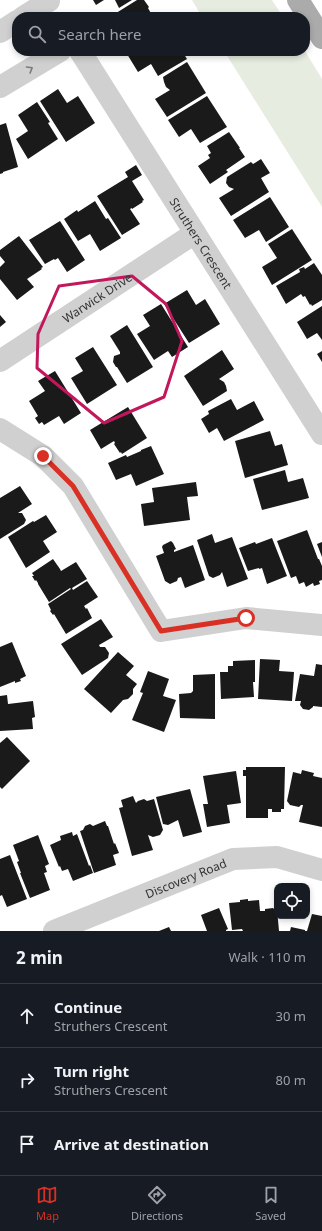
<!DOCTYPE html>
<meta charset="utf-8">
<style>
body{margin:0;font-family:"Noto Sans",sans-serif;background:#20242c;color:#f1f3f6}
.controls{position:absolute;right:12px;bottom:12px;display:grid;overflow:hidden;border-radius:8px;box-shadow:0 2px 6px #0003}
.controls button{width:36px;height:36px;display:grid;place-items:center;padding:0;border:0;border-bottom:1px solid #363941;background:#171b24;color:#f1f3f6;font:20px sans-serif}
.stop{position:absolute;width:12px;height:12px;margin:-9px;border:3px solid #d93025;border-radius:50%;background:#fff}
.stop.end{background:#d93025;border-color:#fff;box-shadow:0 1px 4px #0008}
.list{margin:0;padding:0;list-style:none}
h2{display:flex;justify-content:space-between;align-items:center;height:52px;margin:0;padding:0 16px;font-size:17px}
h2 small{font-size:13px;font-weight:400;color:#9ea1a6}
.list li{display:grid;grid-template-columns:26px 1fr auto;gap:12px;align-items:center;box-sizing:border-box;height:64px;padding:0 16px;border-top:1px solid #363941}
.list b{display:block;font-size:15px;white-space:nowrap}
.list p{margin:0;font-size:13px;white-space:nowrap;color:#9ea1a6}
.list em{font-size:13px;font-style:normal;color:#9ea1a6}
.icon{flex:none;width:22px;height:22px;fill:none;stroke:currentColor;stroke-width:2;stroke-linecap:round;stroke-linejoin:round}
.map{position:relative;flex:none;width:322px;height:931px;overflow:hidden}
.search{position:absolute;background:#171b24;box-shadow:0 2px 6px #0003;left:12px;right:12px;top:12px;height:44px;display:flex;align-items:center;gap:10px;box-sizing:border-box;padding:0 14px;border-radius:16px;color:#9ea1a6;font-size:15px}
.sheet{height:244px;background:#171b24}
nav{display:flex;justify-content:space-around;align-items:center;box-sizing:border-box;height:56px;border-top:1px solid #363941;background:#171b24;font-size:11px;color:#9ea1a6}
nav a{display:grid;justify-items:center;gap:2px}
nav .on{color:#d93025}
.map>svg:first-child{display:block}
.green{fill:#e6ecdf}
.building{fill:#1a1a1a}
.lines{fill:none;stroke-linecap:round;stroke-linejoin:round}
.minor{stroke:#d0d0d0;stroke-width:22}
.major{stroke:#ababab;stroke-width:22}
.oneway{stroke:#7a7a7a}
.route{stroke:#d93025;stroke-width:5}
.marked{fill:none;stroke:#c2185b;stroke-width:3;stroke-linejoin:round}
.labels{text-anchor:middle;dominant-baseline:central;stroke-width:4;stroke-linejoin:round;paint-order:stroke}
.street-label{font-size:12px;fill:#333;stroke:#fff}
</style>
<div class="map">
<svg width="322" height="931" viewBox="0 0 322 931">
<rect width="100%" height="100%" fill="#fff"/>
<g class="green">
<path d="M192,0h80l11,17h-81z"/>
<path d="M224,51h81l17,28v128z"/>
</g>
<g class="building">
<path d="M93,0h11l-8,5z"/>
<path d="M115,0h17l-13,8z"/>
<path d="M137,0h7l5,7 -1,1 5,9h-39l-1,-2z"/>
<path d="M131,51h51l5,8 -29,17 -7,-12 -13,8 -11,-18z"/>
<path d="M187,62l19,31 -39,24 -12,-18 15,-9 -4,-3 -2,-5 -1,-5z"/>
<path d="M58,89l9,14 11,-7 17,27 -29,19 -26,-41z"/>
<path d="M207,96l20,31 -27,16 -9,-14 -12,8 -11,-17z"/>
<path d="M37,102l13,20 -2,1 10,16 -30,20 -12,-20 12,-8 -10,-16z"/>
<path d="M6,123l12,44 -15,5v1l-3,1v-49z"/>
<path d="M229,132l11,16h-1l6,9 -19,13 2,2 -18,12 -12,-18 12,-8 -2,-3 3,-2 -4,-7z"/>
<path d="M261,159l9,14 -9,5 8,14 -38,24 -12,-18 15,-9 -5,-2 -3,-4 1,-6 24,-15 2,2z"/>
<path d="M136,165l6,10 -10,6 12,19 -2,1 1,1 -11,7v-1l-2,1 10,15 -18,11 -25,-39 31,-19 -3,-5z"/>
<path d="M270,197l19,30 -23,15 -7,-12 -14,8 -12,-18z"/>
<path d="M95,201l11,18 2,-1 13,20 -21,13 -10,-17 -12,7 -14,-22 13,-9 1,2z"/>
<path d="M60,221l25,39 -18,12 -9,-14 -3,2 -1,-1 -9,5 -16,-24z"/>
<path d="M292,229l20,31 -40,25 -10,-18 15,-9 -9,-14z"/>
<path d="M19,236l24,31 -2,1 1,1 -15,10 7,8 -17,13 -17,-21v-12l5,-5 -5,-6v-6z"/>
<path d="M314,263l8,12v25l-10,6 -1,-2 -1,1 -5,-9 -2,1 -2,-3 -15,10 -10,-18 24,-14 -1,-3 5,-2 1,2z"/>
<path d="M187,290l9,15 9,-6 15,25 -31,19 -25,-39z"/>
<path d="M161,304l27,43 -16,10 -4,-6 -14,9 -17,-26 13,-8 -7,-11z"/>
<path d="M322,306v34l-5,-7 -10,6 -10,-17z"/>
<path d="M0,315l6,7 -6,5z"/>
<path d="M127,325l26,42 -26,16 -10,-16h-1l-3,-5 1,-6 6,-2v-2l-10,-16z"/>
<path d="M93,347l24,38 -30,19 -16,-26 12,-7 -8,-13z"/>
<path d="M222,350l12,19 -15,10 5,3 2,4 1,5 -24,15 -19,-30z"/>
<path d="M322,351v11l-5,-8z"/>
<path d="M55,371l26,42 -17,11 -5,-8 -15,9 -2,-3 -3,2 -4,-6 3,-2 -9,-15 16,-10 -7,-10z"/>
<path d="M231,399l6,11 17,-9 10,19 -40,21 -7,-13 -8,5 -8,-14 8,-5 -1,-3z"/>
<path d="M128,407l19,31 -25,16 -1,-2 -1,1 -6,-9 1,-1 -1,-2 -13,8 -11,-19z"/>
<path d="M270,431l5,15 7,-2 6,21 -43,13 -10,-37z"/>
<path d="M151,446l13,28 -28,12 -5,-12 -15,6 -8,-17 18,-8 1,2 14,-6v-1z"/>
<path d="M285,470l3,12 15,-4 6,20 -47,12 -9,-31z"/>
<path d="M196,482l2,14 -11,1 3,23 -46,6 -3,-22 13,-2 -2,-14z"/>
<path d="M20,486l12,18 -14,9h4l4,7 -2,4 -24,15v-41z"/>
<path d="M46,515l11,17 -14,9 7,11 -24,16 -18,-31 25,-16 1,1z"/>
<path d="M307,530l11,29h1l3,7v14l-3,1 1,3 -6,2 -1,-3 -7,4 -2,-5 -5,2 -3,-8 -5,2 -14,-37z"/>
<path d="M212,534l3,9 17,-6 16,42 -21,8 -5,-15 -2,3 -7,3 -4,-2 -12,-36z"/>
<path d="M272,538l15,38 -20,8 -5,-16 -3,1v-1l-11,3 -9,-23 16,-6 1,2z"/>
<path d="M171,541l2,2 3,6 -2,1v2l19,-7 12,35 -20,8 -4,-11 -3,1 -1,3 -7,3 -5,-3 -9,-25 8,-3 -2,-6 1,-2z"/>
<path d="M322,542v15l-5,-13z"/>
<path d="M53,559l7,10 1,2 15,-9 11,17 -15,9 1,2 14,-9 11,16 -14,9 2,3 1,-1 5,10 -26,16 -12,-20 -1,1 -3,-4 1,-1 -3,-6 23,-15 -1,-1 -21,14 -11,-18v-1l-2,-3 -1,1 -3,-5h2l-2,-3z"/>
<path d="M101,619l12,18 -14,8 1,2h5l4,6 -1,5 -26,17 -21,-31z"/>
<path d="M12,642l14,34 -6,3 1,2 -6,2v-2l-15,6v-40z"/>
<path d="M118,652l16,14 -8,9 11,9 -4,5v5l-5,5 -5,1 -12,13 -27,-24z"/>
<path d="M260,659l20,1 -1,11 15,1 -2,29 -34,-2z"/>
<path d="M255,660v22h-2l1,15 -33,2 -1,-27h8v-6h5v-5z"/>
<path d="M316,664l6,1v42l-9,-1v1l-4,3 -6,-1 -3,-4 1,-4h-6l5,-27 14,2z"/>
<path d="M148,671l21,8 -6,17 13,4 -12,32 -32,-12 11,-27 -3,-1z"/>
<path d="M215,674v45l-35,-1 -1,-24 12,-1 2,-2v-16z"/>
<path d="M7,695l1,9 25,-3 2,16 -3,1 1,11 -33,2v-35z"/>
<path d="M7,737l23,24 -28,28 -2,-2v-44z"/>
<path d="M246,767h39l-1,42h-3v3h-9v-3h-4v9h-22v-42h-3v-6h3z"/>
<path d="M302,770l12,3 -1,3 9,2v49l-23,-5 4,-17h-2l-2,2 -9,-2 -3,-4 6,-29 8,2z"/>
<path d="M236,771l5,32 -14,2 3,18 -23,4 -4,-23h5l-5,-28z"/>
<path d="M190,789l12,43 -19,5 -5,-17 -10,5 -5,-1 -7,-27z"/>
<path d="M133,796l3,7 2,-2 6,-2 3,2 7,-2 9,31 -3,5 -7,2 -5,-2 5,15 -21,6 -13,-48 4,-1 -2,-7z"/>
<path d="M105,821l2,5h1l6,18 1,-1 4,10 -6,2 3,10 -22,8 -14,-42 3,-1 2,-4 5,-2 3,2z"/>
<path d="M72,832l1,4 4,-2 12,32 1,-1 3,8 -20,8 -5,-12 -6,2 -2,-5 -1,1 -9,-22 11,-5 -1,-4z"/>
<path d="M38,835l11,29 -4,2 2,6 -3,1 6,17 -20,8 -10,-25h1l-4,-11 2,-1 -6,-16z"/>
<path d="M10,855l17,44 -20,8 -5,-12 -2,1v-37z"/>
<path d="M248,899v2l11,-1 1,11h5v-2l8,-1 1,1h3l2,22h-36l-1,-2 -10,1 -3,-27 11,-1v-2z"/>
<path d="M219,908l9,21 -2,1v1h-19l-6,-16z"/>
<path d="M312,914l10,2v15h-15z"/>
<path d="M169,927l2,4h-12z"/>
<path d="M291,927l14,3v1h-15z"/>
</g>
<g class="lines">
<g class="minor">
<path d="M23,17l26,-16"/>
<path d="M0,32l17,-11"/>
<path id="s1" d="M80,51l242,383"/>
<path d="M0,87l60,-36"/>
<path id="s2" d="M0,361l195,-128"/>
<path d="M0,429l43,27 30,30 88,145 85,-13 76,7"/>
<path id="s3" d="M54,931l179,-72 44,-2 45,13"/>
</g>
<path class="major" d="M298,0l24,38"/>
</g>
<defs><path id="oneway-chevron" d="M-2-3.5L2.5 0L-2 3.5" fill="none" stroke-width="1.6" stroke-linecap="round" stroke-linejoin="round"/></defs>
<use class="oneway" href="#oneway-chevron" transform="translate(30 69) rotate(-31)"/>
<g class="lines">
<path class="route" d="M43,456l30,30 88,145 85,-13"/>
</g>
<path class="marked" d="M132,276l34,28 16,37 -18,56 -60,26 -67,-55 1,-34 21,-48z"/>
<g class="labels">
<g class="street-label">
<text stroke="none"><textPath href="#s1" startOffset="227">Struthers Crescent</textPath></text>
<text stroke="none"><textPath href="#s2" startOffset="116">Warwick Drive</textPath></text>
<text stroke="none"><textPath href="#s3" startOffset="142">Discovery Road</textPath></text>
</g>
</g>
</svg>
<div class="controls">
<button><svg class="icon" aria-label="locate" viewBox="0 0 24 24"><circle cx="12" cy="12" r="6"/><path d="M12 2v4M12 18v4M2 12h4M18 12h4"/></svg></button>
</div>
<div class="stop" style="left:246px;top:618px"></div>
<div class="stop end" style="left:43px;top:456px"></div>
<div class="search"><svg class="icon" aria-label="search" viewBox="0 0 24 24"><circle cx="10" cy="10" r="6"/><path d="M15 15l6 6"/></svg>Search here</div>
</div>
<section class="sheet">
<h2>2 min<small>Walk · 110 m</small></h2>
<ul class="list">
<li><svg class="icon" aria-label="ahead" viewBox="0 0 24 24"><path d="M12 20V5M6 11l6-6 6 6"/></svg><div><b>Continue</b><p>Struthers Crescent</p></div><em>30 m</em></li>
<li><svg class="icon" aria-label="right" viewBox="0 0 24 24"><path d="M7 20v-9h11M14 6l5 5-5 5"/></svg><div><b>Turn right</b><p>Struthers Crescent</p></div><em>80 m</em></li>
<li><svg class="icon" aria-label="arrive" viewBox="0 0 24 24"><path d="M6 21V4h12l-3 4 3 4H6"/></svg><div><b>Arrive at destination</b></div></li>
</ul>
</section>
<nav>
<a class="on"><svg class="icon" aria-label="map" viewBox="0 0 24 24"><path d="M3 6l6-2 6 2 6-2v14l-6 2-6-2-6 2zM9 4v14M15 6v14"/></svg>Map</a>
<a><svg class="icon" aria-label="directions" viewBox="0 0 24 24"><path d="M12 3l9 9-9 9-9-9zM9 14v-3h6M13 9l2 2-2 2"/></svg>Directions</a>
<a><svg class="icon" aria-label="saved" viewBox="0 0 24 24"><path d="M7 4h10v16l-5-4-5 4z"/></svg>Saved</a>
</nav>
